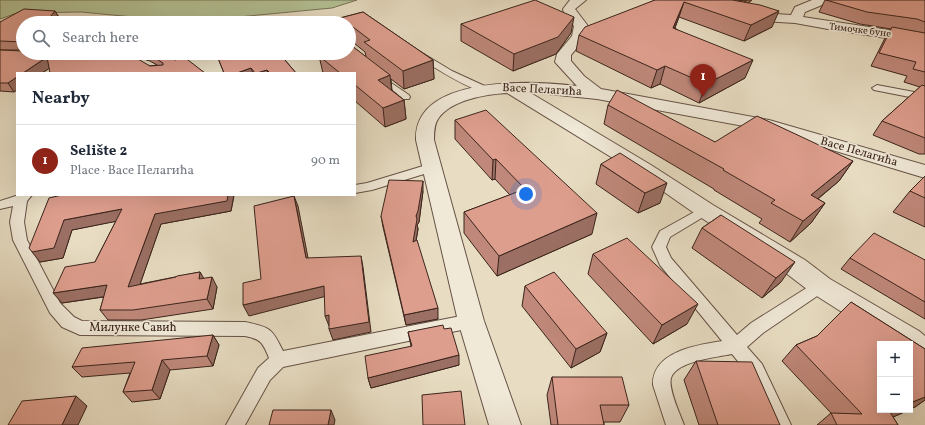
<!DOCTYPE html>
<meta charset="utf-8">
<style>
body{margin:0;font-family:Vollkorn,serif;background:#f6f6f7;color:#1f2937}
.controls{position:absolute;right:12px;bottom:12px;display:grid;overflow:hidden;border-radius:0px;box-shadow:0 4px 16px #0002}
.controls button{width:36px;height:36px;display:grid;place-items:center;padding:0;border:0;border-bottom:1px solid #e0e1e3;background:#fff;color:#1f2937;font:20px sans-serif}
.you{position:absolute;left:526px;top:194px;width:14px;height:14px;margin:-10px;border:3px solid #fff;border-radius:50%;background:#1a73e8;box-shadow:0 0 0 6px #1a73e833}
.badge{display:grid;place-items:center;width:26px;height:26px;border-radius:50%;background:#8f2418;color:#fff;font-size:13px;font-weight:700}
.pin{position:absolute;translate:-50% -33px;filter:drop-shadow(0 1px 2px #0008)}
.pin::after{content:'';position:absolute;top:21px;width:14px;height:12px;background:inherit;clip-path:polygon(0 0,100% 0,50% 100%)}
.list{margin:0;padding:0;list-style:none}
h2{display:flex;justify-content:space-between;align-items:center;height:52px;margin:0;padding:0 16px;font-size:17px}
h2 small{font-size:13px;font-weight:400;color:#747a83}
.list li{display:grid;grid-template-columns:26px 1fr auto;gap:12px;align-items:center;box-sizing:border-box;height:72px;padding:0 16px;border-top:1px solid #e0e1e3}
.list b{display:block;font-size:15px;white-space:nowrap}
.list p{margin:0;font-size:13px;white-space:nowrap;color:#747a83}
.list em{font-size:13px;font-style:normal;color:#747a83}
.icon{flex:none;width:22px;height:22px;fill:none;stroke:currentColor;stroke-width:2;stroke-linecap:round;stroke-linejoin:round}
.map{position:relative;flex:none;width:925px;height:425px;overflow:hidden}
.search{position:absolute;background:#fff;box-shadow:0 4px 16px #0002;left:16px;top:16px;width:340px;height:44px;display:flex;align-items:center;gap:10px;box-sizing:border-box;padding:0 14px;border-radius:22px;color:#747a83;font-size:15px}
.panel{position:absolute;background:#fff;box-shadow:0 4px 16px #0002;left:16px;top:72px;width:340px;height:124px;border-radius:0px}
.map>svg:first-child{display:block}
.green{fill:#b4c295;stroke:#787358}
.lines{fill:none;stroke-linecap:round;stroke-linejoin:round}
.service-casing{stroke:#665246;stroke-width:2}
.minor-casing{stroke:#665246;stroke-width:2}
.service{fill:#f0e9d8;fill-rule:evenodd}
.minor{fill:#f0e9d8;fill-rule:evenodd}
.wall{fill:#bf887a;stroke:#3b241c}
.shaded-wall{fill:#9b6f63;stroke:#3b241c}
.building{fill:#de9e8e;stroke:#3b241c}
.labels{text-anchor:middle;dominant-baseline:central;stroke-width:3.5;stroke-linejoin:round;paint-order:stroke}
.far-street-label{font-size:10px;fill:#3b241c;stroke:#f0e9d8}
.street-label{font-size:12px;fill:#3b241c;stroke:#f0e9d8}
</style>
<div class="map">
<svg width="925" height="425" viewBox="0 0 925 425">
<rect width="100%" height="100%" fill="#e8ddc3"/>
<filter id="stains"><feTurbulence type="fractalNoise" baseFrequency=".005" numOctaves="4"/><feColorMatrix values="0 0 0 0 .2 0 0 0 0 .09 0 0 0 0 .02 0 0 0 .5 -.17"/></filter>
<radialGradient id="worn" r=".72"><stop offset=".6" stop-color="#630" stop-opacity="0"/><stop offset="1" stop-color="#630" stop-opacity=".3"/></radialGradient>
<path class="green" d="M0,0h357l-25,8 -146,14 -105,-10 -64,1 -17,6z"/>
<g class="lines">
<defs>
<g id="service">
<path d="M419,51l33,20 37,17 2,2 -2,2c-13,3 -60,-28 -73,-36l-1,-2z"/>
<path d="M378,74l31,21 1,2 -1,2h-8l-26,-20 -2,-2z"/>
<path d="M877,85l48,9v6l-51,-10 -2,-2z"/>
<path d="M433,163l4,1 2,3 -2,3 -65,20 -17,3v-8l12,-2z"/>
<path d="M19,195h13l-5,6 -3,21 3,18 33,63 14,14 8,4 163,1c25,5 27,6 38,29l188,-37 6,2 2,5 -2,5 -6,2 -188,39 -13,13 -25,45h-19l32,-57 11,-10c-6,-15 -8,-19 -24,-22l-165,-1 -18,-8 -12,-14 -37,-73 -3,-18 3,-16 -13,3v-8z"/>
<path d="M705,206l5,1 1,3 -1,3 -40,24 -4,10 5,11 66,77 14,-12 65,-41 5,-2 5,2 2,4 -2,4 -63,43 -16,14 15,17 29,61h-19l-22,-49 -18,-22c-14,3 -56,7 -61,24 -3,11 9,36 13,47h-18l-13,-40c-1,-33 43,-40 69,-44l-62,-76 -8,-18 8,-16z"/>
</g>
<g id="minor">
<path d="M570,0h16l-11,9 13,17 -2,11 -15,18v6l13,15 17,13 168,31 156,45v13l-159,-48 -169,-31 -68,-7 122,73 62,40 92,55 25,19 89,52 6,5v30l-10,-4 -5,-4v-14h-18l-80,-51 -25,-19 -90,-59 -60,-42 -130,-80c-20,1 -57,7 -69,26 -4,6 -4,14 -4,21l50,181 37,104h-32l-31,-104 -42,-181c-2,-66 118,-59 161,-54l-22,-24 2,-8 15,-18 2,-10 -10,-13 -1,-4z"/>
<path d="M812,0h17l-2,3 -22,9 -2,5 106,16 16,5v8l-32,-7 -65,-10 -33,-6 -48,-3 -5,-1 -2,-3 2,-3 5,-1 44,3 4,-8z"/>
</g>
</defs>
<use href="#service" class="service-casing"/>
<use href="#minor" class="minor-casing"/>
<use href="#service" class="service"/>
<use href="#minor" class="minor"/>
</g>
<g class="wall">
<path d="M655,0h97l-4,3 24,24 -28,14 -65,-24 -4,11 70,50 -46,25 -39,-19 -9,4 -75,-37 3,-16z"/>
<path d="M825,0h100v154h-6l-46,-19 9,-14 38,-34 -16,-5 3,-6 -36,-10 13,-26 7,-11 -31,-5 -41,-12z"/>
<path d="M55,11l5,8 -37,4v27h-23v-28z"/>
<path d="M363,12l70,48 1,19 -30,10 -13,-10 1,11 12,10 2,19 -21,8 -30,-26v-28h-32l-4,-17 10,-3h20v-6l3,-1 14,11 -1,-5 -16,-13v-16h-8l-1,-5z"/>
<path d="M461,24l110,9 -15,21 -43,17 -52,-30z"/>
<path d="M0,50l150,16 7,-1 -7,-4 -24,-7 -38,-1h73l14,7 30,13 -156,-5 -7,5h-25l-3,19 -14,-1z"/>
<path d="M216,53h63l17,20h-72z"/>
<path d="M608,105l107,37 138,19 -14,20 -21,18 7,4 -14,20 -21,19 -31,-19 3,-4 -48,-29v-1l-110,-65z"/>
<path d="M455,120l137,114 -95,42 -33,-43v-21l46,-17 -15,-16 -3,1 -37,-41z"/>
<path d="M601,164l59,39 -22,10 -42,-29z"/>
<path d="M925,176v51l-32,-15 17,-21z"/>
<path d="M423,191l-4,31 -2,3 1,4 -2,12 22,78 -32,6 -23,-98 -2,-11z"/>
<path d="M62,195h172l-3,16 -70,13 -21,60 60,-12 3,6 14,9 -4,22 -72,11h-33l-8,-10 4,-13 -42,6 33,-41 21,-41 -44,9 -9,28 -23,4z"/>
<path d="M721,215l60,67 -19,16 -70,-50 10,-20z"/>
<path d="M593,254l94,70 -34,20 -65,-70z"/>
<path d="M850,258l75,2v59l-84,-50z"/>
<path d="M525,286l82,47 -7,19 -29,16 -49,-62z"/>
<path d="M851,302l74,47v51l-10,7 -5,2v-65h-30v66h29l-16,7 5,8h-81l14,-12 -49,-52 14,-16 21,-9z"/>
<path d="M444,329l15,36 -88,23 -3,-10 43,-32 -3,-14z"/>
<path d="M213,335l6,10 -6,21 -43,4 -10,29 -28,3 -9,-10 7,-19 -48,4 -10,-10z"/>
<path d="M696,361l84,64h-81l-15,-45z"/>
<path d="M552,377l77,28 -9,17h-16v3h-53l-4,-30z"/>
</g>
<g class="shaded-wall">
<path d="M747,0h5l-10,8 3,-7z"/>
<path d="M684,2l-5,15 -11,27 5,-16z"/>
<path d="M55,11l5,8 -3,4h-12z"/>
<path d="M779,11l-7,16 -28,14 7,-16z"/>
<path d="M574,17l-3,16 -15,21 -43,17 1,-17z"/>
<path d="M47,57l6,9 -11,7h-19z"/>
<path d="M433,60l1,19 -30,10 -1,-18z"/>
<path d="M753,60l-8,18 -46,25 7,-19z"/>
<path d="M665,66l-5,18 -9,4 6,-18z"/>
<path d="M251,68l2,5h-16z"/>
<path d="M267,70l1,3h-11z"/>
<path d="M390,75l2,19 -14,-14z"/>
<path d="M17,77v13l-3,2 -6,-9z"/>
<path d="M404,100l2,19 -21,8 -2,-19z"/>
<path d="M496,159l-1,20 -3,1 1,-20z"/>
<path d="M853,161l-14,20 -41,34 13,-20z"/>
<path d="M423,181v10l-4,31 -2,3 1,4 -4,23 -1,-10 3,-26z"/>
<path d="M667,183l-7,20 -22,10 7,-20z"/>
<path d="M228,195h6l-3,16 -70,13 -25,72 -8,-9 27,-73z"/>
<path d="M294,196l4,10 12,62 -4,-10z"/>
<path d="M825,203l-14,20 -21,19 13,-21z"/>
<path d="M122,209l6,10 -56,11 -9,28 -23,4 -8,-10 32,-32z"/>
<path d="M597,213l-5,21 -95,42 2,-20z"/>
<path d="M361,256l2,11 8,65 -38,8 -4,-11z"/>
<path d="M795,262l-14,20 -19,16 14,-20z"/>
<path d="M200,272l6,10 -7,-3z"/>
<path d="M212,277l5,10 -4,22 -6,-10z"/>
<path d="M107,285l8,10 -53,8 -9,-10z"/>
<path d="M324,286l3,10 -78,20 -6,-11z"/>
<path d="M698,304l-11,20 -34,20 9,-19z"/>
<path d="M438,308v11l-32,6 -2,-10z"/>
<path d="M329,315l3,11h-3l-4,-10z"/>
<path d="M607,333l-7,19 -29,16 5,-19z"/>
<path d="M213,335l6,10 -6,21 -6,-10z"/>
<path d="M459,355v10l-88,23 -3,-10z"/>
<path d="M162,360l8,10 -10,29 -8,-9z"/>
<path d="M76,396l11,10 -9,19h-16z"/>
<path d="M925,397v3l-10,7 -5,2v-6z"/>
<path d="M331,410l4,10 -1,5h-6z"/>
<path d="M895,410h14l-34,15 15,-13z"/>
</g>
<g class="building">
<path d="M535,0l39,17 -16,20 -44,17 -53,-30z"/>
<path d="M655,0h77l28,5 19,6 -28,14 -67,-23 -11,26 80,32 -47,24 -41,-18 -8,4 -78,-35 6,-8z"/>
<path d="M738,0h9l-2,1z"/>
<path d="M826,0h99v22l-8,-3 -50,-7z"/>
<path d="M24,9l31,2 -10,12h-22v19l-23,-1v-19z"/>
<path d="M363,12l70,48 -30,11 -39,-29 6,-2 -21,-16v-1h-2l-7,-5z"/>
<path d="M892,27l33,6v39l-12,-3 3,-7 -37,-9z"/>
<path d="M352,46l38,29 -12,5 26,20 -21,8 -28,-23v-12h-15l-21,-17 10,-3h20v-6z"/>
<path d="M0,50l23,1v2h54l44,2 17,4 12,7 13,-1v-2l-16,-10h14l14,7 9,-3 21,16h-155l-3,-16 -24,16h-6v4l-9,6h-8z"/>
<path d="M216,53h63l17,20h-26l-3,-3 -10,3h-2l-4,-5 -14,5h-13z"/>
<path d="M922,85l3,1v52l-43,-17z"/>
<path d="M617,90l98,52 42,-26 96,45 -42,34 14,8 -22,18 -32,-18 4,-3 -52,-30 1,-1 -116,-64z"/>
<path d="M486,110l111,103 -98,43 -35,-44 61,-23 -29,-30 -3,1 -38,-40z"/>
<path d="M620,153l47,30 -22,10 -44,-29z"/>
<path d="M925,176v22l-15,-7z"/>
<path d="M389,180l34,1 -5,30 -2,5 1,3 -4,23 4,-2 21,68 -34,7 -23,-99z"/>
<path d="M62,195h166l-1,6 -72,13 -27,73 48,-10 1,-1 23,-4 -1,7 13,-2 -5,22 -74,11h-33l7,-25 -54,8 12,-26 30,-5 27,-53 -58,11 -10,28 -22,4 -3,-4 20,-50z"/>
<path d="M294,196l12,62 55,-2 8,66 -40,7v-14l-4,1 -1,-30 -81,19v-22l18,-4 -7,-73z"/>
<path d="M721,215l74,47 -19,16 -74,-50z"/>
<path d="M874,233l51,27v42l-75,-44z"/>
<path d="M627,238l71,66 -36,21 -69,-71z"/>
<path d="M554,272l53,61 -31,16 -51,-63z"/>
<path d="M851,302l74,47v48l-15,6v-59h-30v66h15l-5,2 8,13h-61l-6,-12 31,1 -66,-69 21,-9z"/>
<path d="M443,325l1,4 7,-1 8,27 -91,23 -3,-22 47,-10 -4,-14z"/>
<path d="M213,335l-6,21 -45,4 -10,30 -29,2 12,-30 -63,5 10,-19z"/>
<path d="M696,361l56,1 28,63h-62z"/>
<path d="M552,377h70l7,28h-29l4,20h-46z"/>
<path d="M461,391l4,34h-42l-1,-30z"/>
<path d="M76,396l-14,29h-54l14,-24z"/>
<path d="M273,410h58l-3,15h-59z"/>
</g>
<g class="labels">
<g class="far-street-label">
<text transform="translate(860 30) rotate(7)">Тимочке буне</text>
</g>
<g class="street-label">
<text transform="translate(542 90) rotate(3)">Васе Пелагића</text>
<text transform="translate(859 152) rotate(16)">Васе Пелагића</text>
<text x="133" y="328">Милунке Савић</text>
</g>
</g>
<rect width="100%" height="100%" filter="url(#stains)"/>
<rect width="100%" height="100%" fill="url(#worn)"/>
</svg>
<div class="controls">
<button>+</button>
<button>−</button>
</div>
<div class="you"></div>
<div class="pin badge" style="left:703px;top:97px">1</div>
<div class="search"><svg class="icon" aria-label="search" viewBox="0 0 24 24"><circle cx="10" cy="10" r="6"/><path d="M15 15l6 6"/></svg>Search here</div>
<section class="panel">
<h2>Nearby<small></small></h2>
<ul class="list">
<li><span class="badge">1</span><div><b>Selište 2</b><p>Place · Васе Пелагића</p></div><em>90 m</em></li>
</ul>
</section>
</div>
